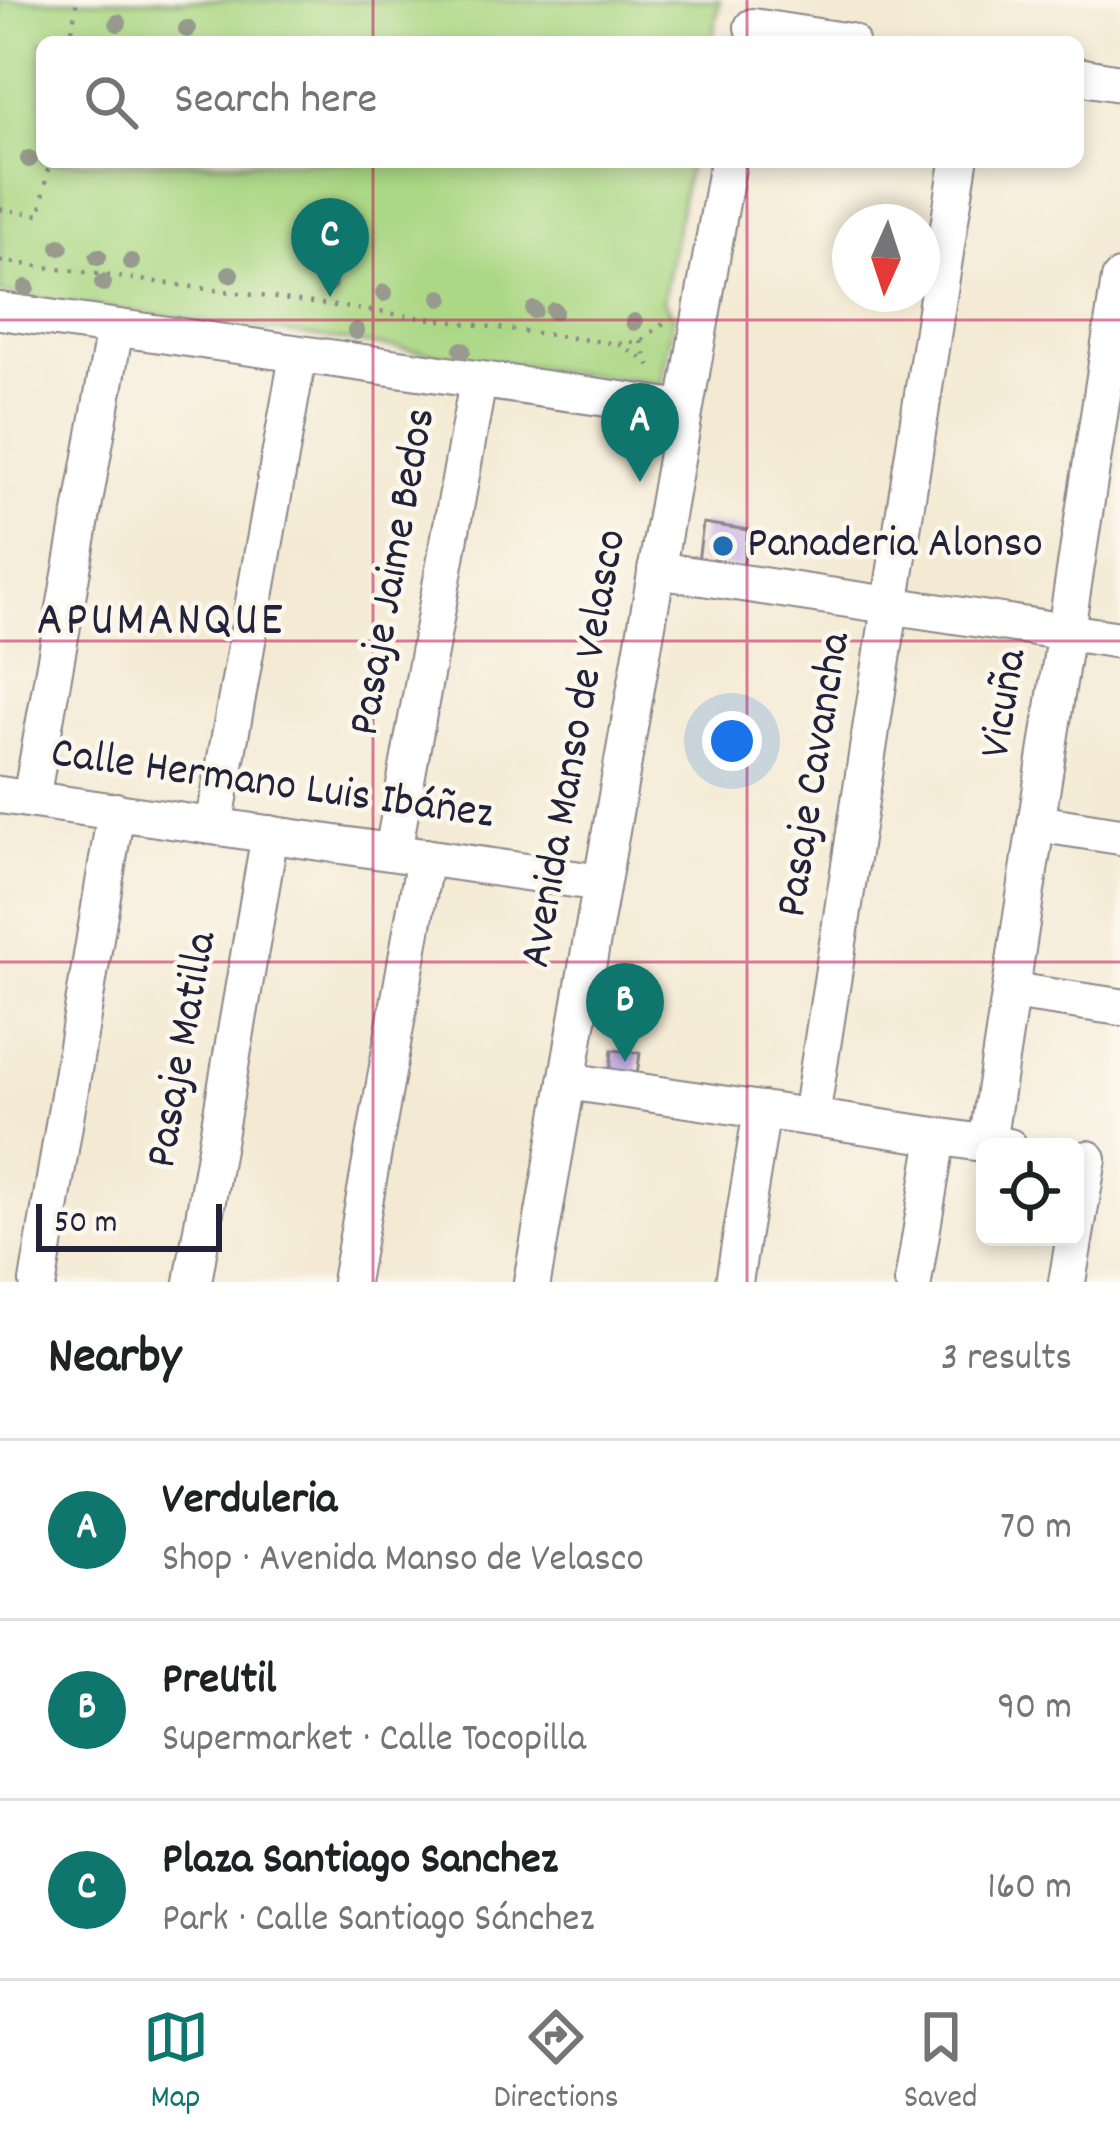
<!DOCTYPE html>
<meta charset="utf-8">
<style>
body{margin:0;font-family:Dekko,sans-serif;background:#f2f2f2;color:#202124}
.controls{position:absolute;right:36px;bottom:36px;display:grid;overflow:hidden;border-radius:18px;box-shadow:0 6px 18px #0003}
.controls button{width:108px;height:108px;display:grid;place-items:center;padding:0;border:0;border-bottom:3px solid #e0e0e0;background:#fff;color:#202124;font:60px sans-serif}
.compass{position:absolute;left:832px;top:204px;width:108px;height:108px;border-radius:50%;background:#fff;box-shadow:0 6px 18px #0003;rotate:183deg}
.scale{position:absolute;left:36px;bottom:30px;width:186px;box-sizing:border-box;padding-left:12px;border:6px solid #22223b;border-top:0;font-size:33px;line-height:42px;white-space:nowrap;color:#22223b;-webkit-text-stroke:9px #fbf7ec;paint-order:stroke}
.you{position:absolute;left:732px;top:741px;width:42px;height:42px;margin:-30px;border:9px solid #fff;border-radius:50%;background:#1a73e8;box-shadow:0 0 0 18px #1a73e833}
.badge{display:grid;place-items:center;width:78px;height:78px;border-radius:50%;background:#0f766e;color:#fff;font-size:39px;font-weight:700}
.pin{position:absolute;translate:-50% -99px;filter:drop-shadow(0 3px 6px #0008)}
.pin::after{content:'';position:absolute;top:63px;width:42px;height:36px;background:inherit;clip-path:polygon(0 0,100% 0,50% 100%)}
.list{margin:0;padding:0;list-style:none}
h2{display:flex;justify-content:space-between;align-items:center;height:156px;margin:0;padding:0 48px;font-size:51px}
h2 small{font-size:39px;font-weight:400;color:#757577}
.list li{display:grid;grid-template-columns:78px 1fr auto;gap:36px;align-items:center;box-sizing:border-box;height:180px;padding:0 48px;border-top:3px solid #e0e0e0}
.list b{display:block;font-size:45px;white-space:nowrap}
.list p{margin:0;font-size:39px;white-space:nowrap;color:#757577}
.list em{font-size:39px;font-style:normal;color:#757577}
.icon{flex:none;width:66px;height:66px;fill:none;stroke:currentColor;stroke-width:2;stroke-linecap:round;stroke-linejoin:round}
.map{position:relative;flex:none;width:1120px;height:1282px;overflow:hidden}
.search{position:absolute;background:#fff;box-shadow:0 6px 18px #0003;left:36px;right:36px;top:36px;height:132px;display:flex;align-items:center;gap:30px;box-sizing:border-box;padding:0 42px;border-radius:18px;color:#757577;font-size:45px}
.sheet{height:696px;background:#fff}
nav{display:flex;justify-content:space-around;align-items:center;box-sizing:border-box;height:168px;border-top:3px solid #e0e0e0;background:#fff;font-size:33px;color:#757577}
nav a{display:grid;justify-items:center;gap:6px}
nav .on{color:#0f766e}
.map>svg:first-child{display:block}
.green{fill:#acd885;stroke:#677d60;stroke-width:3}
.building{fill:#c6b1e9}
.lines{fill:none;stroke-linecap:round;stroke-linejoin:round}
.minor-casing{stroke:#8b8688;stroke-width:40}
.path{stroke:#8b8688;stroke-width:4.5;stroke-dasharray:3 9;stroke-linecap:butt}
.minor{stroke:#fff;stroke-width:36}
.tree{fill:#979a8c}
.grid{fill:none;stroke:#c2185b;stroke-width:3;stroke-opacity:0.55}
.poi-dot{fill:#1f6fb2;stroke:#fbf7ec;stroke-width:4.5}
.labels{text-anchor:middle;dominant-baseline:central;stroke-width:9;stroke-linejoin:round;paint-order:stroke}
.poi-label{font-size:45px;fill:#22223b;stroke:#fbf7ec;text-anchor:start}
.street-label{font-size:45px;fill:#22223b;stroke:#fbf7ec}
.neighbourhood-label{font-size:48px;letter-spacing:3px;fill:#22223b;stroke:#fbf7ec}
</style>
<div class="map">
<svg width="1120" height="1282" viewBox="0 0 1120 1282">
<rect width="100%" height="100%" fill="#fbf7ec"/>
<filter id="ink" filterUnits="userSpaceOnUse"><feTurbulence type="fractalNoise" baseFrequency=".00833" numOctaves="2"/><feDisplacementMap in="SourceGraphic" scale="24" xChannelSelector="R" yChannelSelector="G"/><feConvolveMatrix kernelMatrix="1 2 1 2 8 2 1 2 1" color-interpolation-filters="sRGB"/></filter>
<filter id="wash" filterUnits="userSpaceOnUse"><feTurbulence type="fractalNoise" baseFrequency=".004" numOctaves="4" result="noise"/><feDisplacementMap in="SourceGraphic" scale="48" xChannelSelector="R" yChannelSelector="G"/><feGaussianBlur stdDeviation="2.7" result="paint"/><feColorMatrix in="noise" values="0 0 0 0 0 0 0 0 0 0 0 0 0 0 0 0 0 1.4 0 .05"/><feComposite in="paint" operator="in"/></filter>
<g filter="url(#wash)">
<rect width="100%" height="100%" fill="#f4ead4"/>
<path class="green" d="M0,0h720l-8,42h-670v120h647l-26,139 11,14 -13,70 -661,-92z"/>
<g id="blocks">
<g class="building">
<path d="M703,523l45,7 -5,39 -45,-7z"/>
<path d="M612,1050l28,3 -3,22 -27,-3z"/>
</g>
</g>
</g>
<g filter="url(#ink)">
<use href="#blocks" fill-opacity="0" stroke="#8b8688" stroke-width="3"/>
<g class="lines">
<defs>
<g id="minor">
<path d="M753,27l97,15"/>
<path d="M1078,76l42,7"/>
<path d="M0,311l684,98"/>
<path d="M656,570l464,70"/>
<path d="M0,795l601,88"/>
<path d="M31,799l84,-471"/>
<path d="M1036,823l84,13"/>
<path d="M214,826l84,-470"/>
<path d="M393,852l85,-471"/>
<path d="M1011,991l109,16"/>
<path d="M567,1081l442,66"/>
<path d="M811,1117l148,-955"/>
<path d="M987,1144l133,-865"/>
<path d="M38,1282l78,-471"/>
<path d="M193,1282l77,-448"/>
<path d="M350,1282l75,-425"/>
<path d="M532,1282l196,-1120"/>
<path d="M734,1282l28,-172"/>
<path d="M913,1282l24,-145"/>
<path d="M1067,1282l21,-123"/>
</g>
</defs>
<use href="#minor" class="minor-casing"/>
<g class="path">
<path d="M70,42l7,-42"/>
<path d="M0,209l40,6 9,-53"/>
<path d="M0,261l618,83 29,17 6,11"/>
<path d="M641,341l6,20"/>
<path d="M619,344l22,-3 30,-24"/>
</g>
<use href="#minor" class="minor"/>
</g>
<g class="tree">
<circle cx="118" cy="23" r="9"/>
<circle cx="187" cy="29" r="9"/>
<circle cx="29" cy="159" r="9"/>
<circle cx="60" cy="247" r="9"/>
<circle cx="98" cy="257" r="9"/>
<circle cx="131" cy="262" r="9"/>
<circle cx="230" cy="274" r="9"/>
<circle cx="103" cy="283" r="9"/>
<circle cx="328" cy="284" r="9"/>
<circle cx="26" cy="288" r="9"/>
<circle cx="384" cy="293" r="9"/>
<circle cx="441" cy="298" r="9"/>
<circle cx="534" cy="310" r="9"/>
<circle cx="554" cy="311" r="9"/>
<circle cx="634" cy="322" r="9"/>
<circle cx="356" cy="331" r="9"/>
<circle cx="462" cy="350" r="9"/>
</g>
</g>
<path class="grid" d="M373,0v42M747,0v42M373,162v1120M747,162v1120M0,320h1120M0,641h1120M0,962h1120"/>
<circle class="poi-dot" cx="723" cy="546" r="12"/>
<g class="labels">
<g class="poi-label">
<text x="747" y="546">Panaderia Alonso</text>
</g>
<g class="street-label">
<text transform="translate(395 572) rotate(-80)">Pasaje Jaime Bedos</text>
<text transform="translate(1006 704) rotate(-81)">Vicuña</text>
<text transform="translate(576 749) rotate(-80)">Avenida Manso de Velasco</text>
<text transform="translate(816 775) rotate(-81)">Pasaje Cavancha</text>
<text transform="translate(272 786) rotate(8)">Calle Hermano Luis Ibáñez</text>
<text transform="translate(184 1050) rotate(-80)">Pasaje Matilla</text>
</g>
<g class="neighbourhood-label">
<text x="161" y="623">APUMANQUE</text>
</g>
</g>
</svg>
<div class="controls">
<button><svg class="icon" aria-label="locate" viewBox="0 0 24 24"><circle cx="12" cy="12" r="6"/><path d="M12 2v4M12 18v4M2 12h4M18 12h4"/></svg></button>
</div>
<svg class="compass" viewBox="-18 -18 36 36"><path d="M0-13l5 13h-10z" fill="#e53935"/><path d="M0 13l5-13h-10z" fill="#757577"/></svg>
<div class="scale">50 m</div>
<div class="you"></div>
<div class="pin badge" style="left:640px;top:482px">A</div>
<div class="pin badge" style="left:625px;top:1062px">B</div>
<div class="pin badge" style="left:330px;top:297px">C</div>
<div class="search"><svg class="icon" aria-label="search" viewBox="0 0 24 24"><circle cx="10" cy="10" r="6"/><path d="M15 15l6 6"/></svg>Search here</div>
</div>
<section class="sheet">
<h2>Nearby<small>3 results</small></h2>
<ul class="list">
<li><span class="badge">A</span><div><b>Verduleria</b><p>Shop · Avenida Manso de Velasco</p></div><em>70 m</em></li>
<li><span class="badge">B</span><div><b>PreUtil</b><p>Supermarket · Calle Tocopilla</p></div><em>90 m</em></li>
<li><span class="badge">C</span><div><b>Plaza Santiago Sanchez</b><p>Park · Calle Santiago Sánchez</p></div><em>160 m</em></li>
</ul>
</section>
<nav>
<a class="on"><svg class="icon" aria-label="map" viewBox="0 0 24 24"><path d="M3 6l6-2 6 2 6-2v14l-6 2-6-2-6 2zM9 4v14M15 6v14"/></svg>Map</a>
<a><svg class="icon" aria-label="directions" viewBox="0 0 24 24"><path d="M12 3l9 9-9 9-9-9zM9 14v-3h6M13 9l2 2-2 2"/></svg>Directions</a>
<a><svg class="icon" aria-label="saved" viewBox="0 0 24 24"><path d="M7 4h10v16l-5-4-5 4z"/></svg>Saved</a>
</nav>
